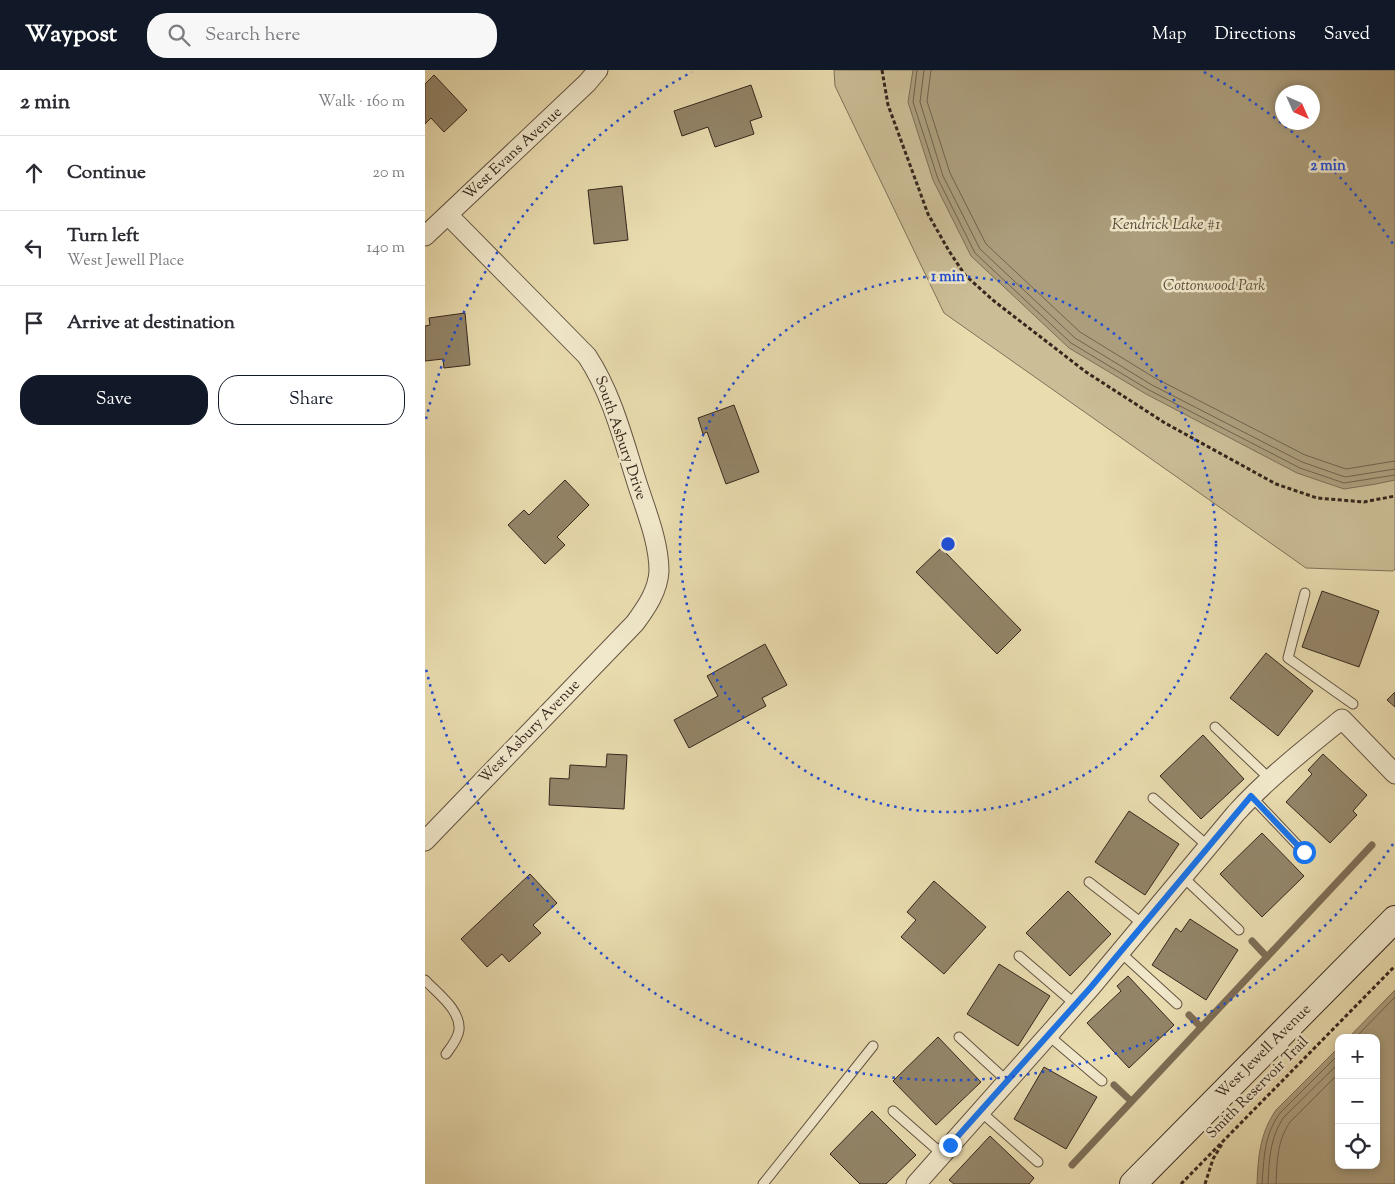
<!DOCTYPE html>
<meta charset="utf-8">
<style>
body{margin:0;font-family:"Sorts Mill Goudy",serif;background:#f7f7f7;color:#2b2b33}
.controls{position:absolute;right:15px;bottom:15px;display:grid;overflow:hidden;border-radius:10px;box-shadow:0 2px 8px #0003}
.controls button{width:45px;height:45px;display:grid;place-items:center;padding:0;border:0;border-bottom:1px solid #e1e1e2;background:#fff;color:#2b2b33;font:25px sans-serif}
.compass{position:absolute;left:850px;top:15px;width:45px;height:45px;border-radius:50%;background:#fff;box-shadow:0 2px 8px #0003;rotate:135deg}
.stop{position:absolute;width:15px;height:15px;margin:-11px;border:4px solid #1a73e8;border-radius:50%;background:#fff}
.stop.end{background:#1a73e8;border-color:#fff;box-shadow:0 1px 5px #0008}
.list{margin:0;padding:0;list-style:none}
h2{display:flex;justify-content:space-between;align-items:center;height:65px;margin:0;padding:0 20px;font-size:21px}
h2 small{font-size:16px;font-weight:400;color:#7c7c81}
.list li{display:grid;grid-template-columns:32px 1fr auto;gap:15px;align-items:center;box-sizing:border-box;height:75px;padding:0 20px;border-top:1px solid #e1e1e2}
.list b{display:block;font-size:19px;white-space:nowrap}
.list p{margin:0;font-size:16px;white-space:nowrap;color:#7c7c81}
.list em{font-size:16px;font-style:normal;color:#7c7c81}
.actions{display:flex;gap:10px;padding:15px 20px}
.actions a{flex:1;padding:11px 0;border:1px solid #111827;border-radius:20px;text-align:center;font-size:18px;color:#111827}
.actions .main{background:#111827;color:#fff}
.icon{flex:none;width:28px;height:28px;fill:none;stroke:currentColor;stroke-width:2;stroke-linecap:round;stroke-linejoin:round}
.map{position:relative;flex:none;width:970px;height:1114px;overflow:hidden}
header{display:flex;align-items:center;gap:30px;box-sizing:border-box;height:70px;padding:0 25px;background:#111827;color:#fff}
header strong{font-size:24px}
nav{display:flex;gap:28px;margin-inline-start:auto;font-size:18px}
.search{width:350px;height:45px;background:#f7f7f7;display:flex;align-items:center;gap:12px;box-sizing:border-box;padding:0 18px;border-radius:20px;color:#7c7c81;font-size:19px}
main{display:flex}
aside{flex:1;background:#fff}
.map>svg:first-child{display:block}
.green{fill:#cbbd96;stroke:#80725a;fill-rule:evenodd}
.water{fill:#ac9e7d;stroke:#7d6e57;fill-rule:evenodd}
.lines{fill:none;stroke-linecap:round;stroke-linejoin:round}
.shore{stroke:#71624d;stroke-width:1}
.stream{stroke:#7d6e57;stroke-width:7}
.building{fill:#938569;stroke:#36261d}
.lane-casing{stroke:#635442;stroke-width:11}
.street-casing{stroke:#635442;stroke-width:21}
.secondary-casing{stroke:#36261d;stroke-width:28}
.path{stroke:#36261d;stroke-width:3;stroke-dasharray:4 2.5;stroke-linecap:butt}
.lane{stroke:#f1e8cb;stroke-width:9}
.street{stroke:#f1e8cb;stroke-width:19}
.secondary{stroke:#f1e8cb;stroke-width:26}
.route{stroke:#1a73e8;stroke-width:6}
.ring{fill:none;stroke:#1d4ed8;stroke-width:2.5;stroke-dasharray:2.5 5}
.labels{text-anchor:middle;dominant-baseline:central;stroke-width:5;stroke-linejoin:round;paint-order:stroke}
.street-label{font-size:15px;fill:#36261d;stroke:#f1e8cb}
.park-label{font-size:15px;font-style:italic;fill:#5b4c3b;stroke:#f1e8cb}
.water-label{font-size:16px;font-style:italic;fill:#594a3a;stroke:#f1e8cb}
.centre{fill:#1d4ed8;stroke:#f1e8cb;stroke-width:2.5}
.ring-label{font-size:15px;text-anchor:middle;font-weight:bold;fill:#1d4ed8;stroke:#f1e8cb;stroke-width:5;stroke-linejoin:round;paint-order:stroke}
</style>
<header>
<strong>Waypost</strong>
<div class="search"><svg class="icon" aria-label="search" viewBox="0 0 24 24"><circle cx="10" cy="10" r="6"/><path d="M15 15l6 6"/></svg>Search here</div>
<nav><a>Map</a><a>Directions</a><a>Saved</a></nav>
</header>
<main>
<aside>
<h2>2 min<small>Walk · 160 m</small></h2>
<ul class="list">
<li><svg class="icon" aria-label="ahead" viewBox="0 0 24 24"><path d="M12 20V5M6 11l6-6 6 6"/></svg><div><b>Continue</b></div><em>20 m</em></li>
<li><svg class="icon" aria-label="left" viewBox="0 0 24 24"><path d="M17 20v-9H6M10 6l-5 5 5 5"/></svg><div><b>Turn left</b><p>West Jewell Place</p></div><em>140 m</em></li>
<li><svg class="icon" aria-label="arrive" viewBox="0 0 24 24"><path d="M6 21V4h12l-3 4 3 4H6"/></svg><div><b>Arrive at destination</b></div></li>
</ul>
<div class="actions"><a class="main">Save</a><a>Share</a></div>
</aside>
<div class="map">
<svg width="970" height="1114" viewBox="0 0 970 1114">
<rect width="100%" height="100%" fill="#e9dcaf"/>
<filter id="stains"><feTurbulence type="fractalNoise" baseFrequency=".004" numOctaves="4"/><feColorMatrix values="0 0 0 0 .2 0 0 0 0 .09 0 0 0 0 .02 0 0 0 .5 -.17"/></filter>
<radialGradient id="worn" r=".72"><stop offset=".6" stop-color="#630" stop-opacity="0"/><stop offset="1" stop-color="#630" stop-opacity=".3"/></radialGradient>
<path class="green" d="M409,0h561v499l-2,2 -87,-3 -362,-255 -109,-227zM858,22h30v30h-30z"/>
<g class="water">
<path d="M488,0h482v410l-19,4 -32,5 -47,-16 -151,-79 -77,-46 -98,-92 -38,-76 -25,-78zM858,22h30v30h-30z"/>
<path d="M970,920v194h-138c1,-27 3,-51 19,-74l63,-63v118h37v-127h-28z"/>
</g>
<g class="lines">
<g class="shore">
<path d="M492,0l-4,32 25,77 37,74 96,90 78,47 151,78 44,15 51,-8"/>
<path d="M499,0l-4,32 23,74 37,73 95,89 77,47 150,77 43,15 50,-8"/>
<path d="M506,0l-4,31 23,72 36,71 94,88 75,46 150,77 41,14 49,-8"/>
<path d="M930,968l40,-41"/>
<path d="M837,1114c2,-26 2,-49 18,-71l59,-59"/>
<path d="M843,1114c1,-24 2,-47 16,-67l55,-54"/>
<path d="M851,1114c1,-22 1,-43 14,-62l49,-49"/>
</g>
<g class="stream">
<path d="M827,871l15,16"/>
<path d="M764,945l12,12"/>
<path d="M689,1015l17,16"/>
<path d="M647,1095l300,-320"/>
</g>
</g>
<g class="building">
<path d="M9,5l33,35 -23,22 -13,-14 -6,6v-40z"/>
<path d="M326,15l11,32 -12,4 4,13 -39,13 -7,-20 -26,9 -8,-25z"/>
<path d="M197,116l6,54 -34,4 -6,-54z"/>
<path d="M40,243l5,52 -26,3 -1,-9 -18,2v-35l5,-1 -1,-7z"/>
<path d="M309,335l25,67 -33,12 -19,-52 -4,2 -5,-16z"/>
<path d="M140,410l24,25 -32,32 8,8 -20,19 -37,-39 16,-15 5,5z"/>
<path d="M516,478l80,82 -24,24 -81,-82z"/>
<path d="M897,521l57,20 -20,56 -57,-20z"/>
<path d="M340,574l22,41 -25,13 4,8 -77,42 -15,-28 44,-24 -11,-20z"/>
<path d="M841,583l47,38 -35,45 -48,-38z"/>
<path d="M970,622v15l-8,-7z"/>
<path d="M778,665l41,44 -43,40 -41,-43z"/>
<path d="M182,684l20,1 -3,54 -75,-4 1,-27 19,1 1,-14 36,2z"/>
<path d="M898,684l44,41 -14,16 4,4 -27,28 -44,-41 26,-28 -4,-4z"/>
<path d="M704,741l50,33 -34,51 -50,-33z"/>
<path d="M837,763l42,43 -42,41 -42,-43z"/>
<path d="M105,804l27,29 -24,22 8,8 -32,29 -7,-8 -15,13 -26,-28z"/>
<path d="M509,811l52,46 -42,47 -43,-37 15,-17 -9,-8z"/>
<path d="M643,821l43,43 -41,42 -44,-43z"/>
<path d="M765,849l48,31 -32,50 -54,-35 24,-37 5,4z"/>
<path d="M574,894l51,32 -32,50 -51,-32z"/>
<path d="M703,906l46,49 -45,43 -42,-45 34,-32 -4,-5z"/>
<path d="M513,967l43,45 -45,43 -43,-44z"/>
<path d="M619,997l53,30 -31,52 -52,-30z"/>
<path d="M447,1041l44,44 -30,29h-26l-30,-30z"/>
<path d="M565,1066l44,42 -5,6h-75l-5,-4z"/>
</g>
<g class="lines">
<defs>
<g id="lane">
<path d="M880,523l-17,65 65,46"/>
<path d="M790,657l55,52"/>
<path d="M826,726l53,56"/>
<path d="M728,728l56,49"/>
<path d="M758,807l56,53"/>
<path d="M664,812l54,42"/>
<path d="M695,882l57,52"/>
<path d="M594,886l56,48"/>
<path d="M0,910c12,13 36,30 34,50 -1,9 -8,17 -13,24"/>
<path d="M623,965l54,46"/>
<path d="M534,967l48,44"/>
<path d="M468,1041l49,43"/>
<path d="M556,1042l57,50"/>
<path d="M338,1114l110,-138"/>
</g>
<g id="street">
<path d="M0,166l162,-153 11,-13"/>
<path d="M0,771l210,-218c11,-15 23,-32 24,-52 0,-29 -13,-60 -22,-88 -14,-44 -25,-89 -50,-127l-139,-141"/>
<path d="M491,1114l175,-197 145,-174c32,-35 69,-64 106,-94l53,55"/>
</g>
<path id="secondary" d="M708,1114l262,-265"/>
</defs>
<use href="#lane" class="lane-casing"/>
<use href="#street" class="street-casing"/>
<use href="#secondary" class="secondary-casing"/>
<g class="path">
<path d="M457,0l6,35 40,109 21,37 16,24 29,26 92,71 79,51 111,61 41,14 47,4 31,-6"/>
<path d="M756,1114l214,-218"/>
<path d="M780,1114l8,-25 9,-15"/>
</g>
<use href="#lane" class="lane"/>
<use href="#street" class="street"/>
<use href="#secondary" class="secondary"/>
</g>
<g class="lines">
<path class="route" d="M525,1075l141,-158 160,-191 53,56"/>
</g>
<g class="ring">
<circle cx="523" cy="474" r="268"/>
<path d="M968 774A537 537 0 0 1 1 599M1 349A537 537 0 0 1 267 2M779 2A537 537 0 0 1 968 174"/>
</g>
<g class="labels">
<g class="street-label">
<text transform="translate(88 84) rotate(-43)">West Evans Avenue</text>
<text transform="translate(195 368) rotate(71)">South Asbury Drive</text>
<text transform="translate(105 662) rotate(-46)">West Asbury Avenue</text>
<text transform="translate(839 982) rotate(-45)">West Jewell Avenue</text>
<text transform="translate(833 1018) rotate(-45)">Smith Reservoir Trail</text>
</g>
<g class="park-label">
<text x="789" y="216">Cottonwood Park</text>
</g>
<g class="water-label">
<text x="741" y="155">Kendrick Lake #1</text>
</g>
</g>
<circle cx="523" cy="474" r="8" class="centre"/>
<g class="ring-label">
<text x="903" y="100">2 min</text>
<text x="523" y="211">1 min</text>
</g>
<rect width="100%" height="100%" filter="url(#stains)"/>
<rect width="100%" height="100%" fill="url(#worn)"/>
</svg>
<div class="controls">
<button>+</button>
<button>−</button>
<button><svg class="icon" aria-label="locate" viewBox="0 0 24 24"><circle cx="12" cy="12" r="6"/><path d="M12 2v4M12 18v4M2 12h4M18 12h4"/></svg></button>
</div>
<svg class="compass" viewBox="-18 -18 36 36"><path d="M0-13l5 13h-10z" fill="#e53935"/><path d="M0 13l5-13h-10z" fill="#7c7c81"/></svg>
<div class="stop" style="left:879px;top:782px"></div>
<div class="stop end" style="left:525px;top:1075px"></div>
</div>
</main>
